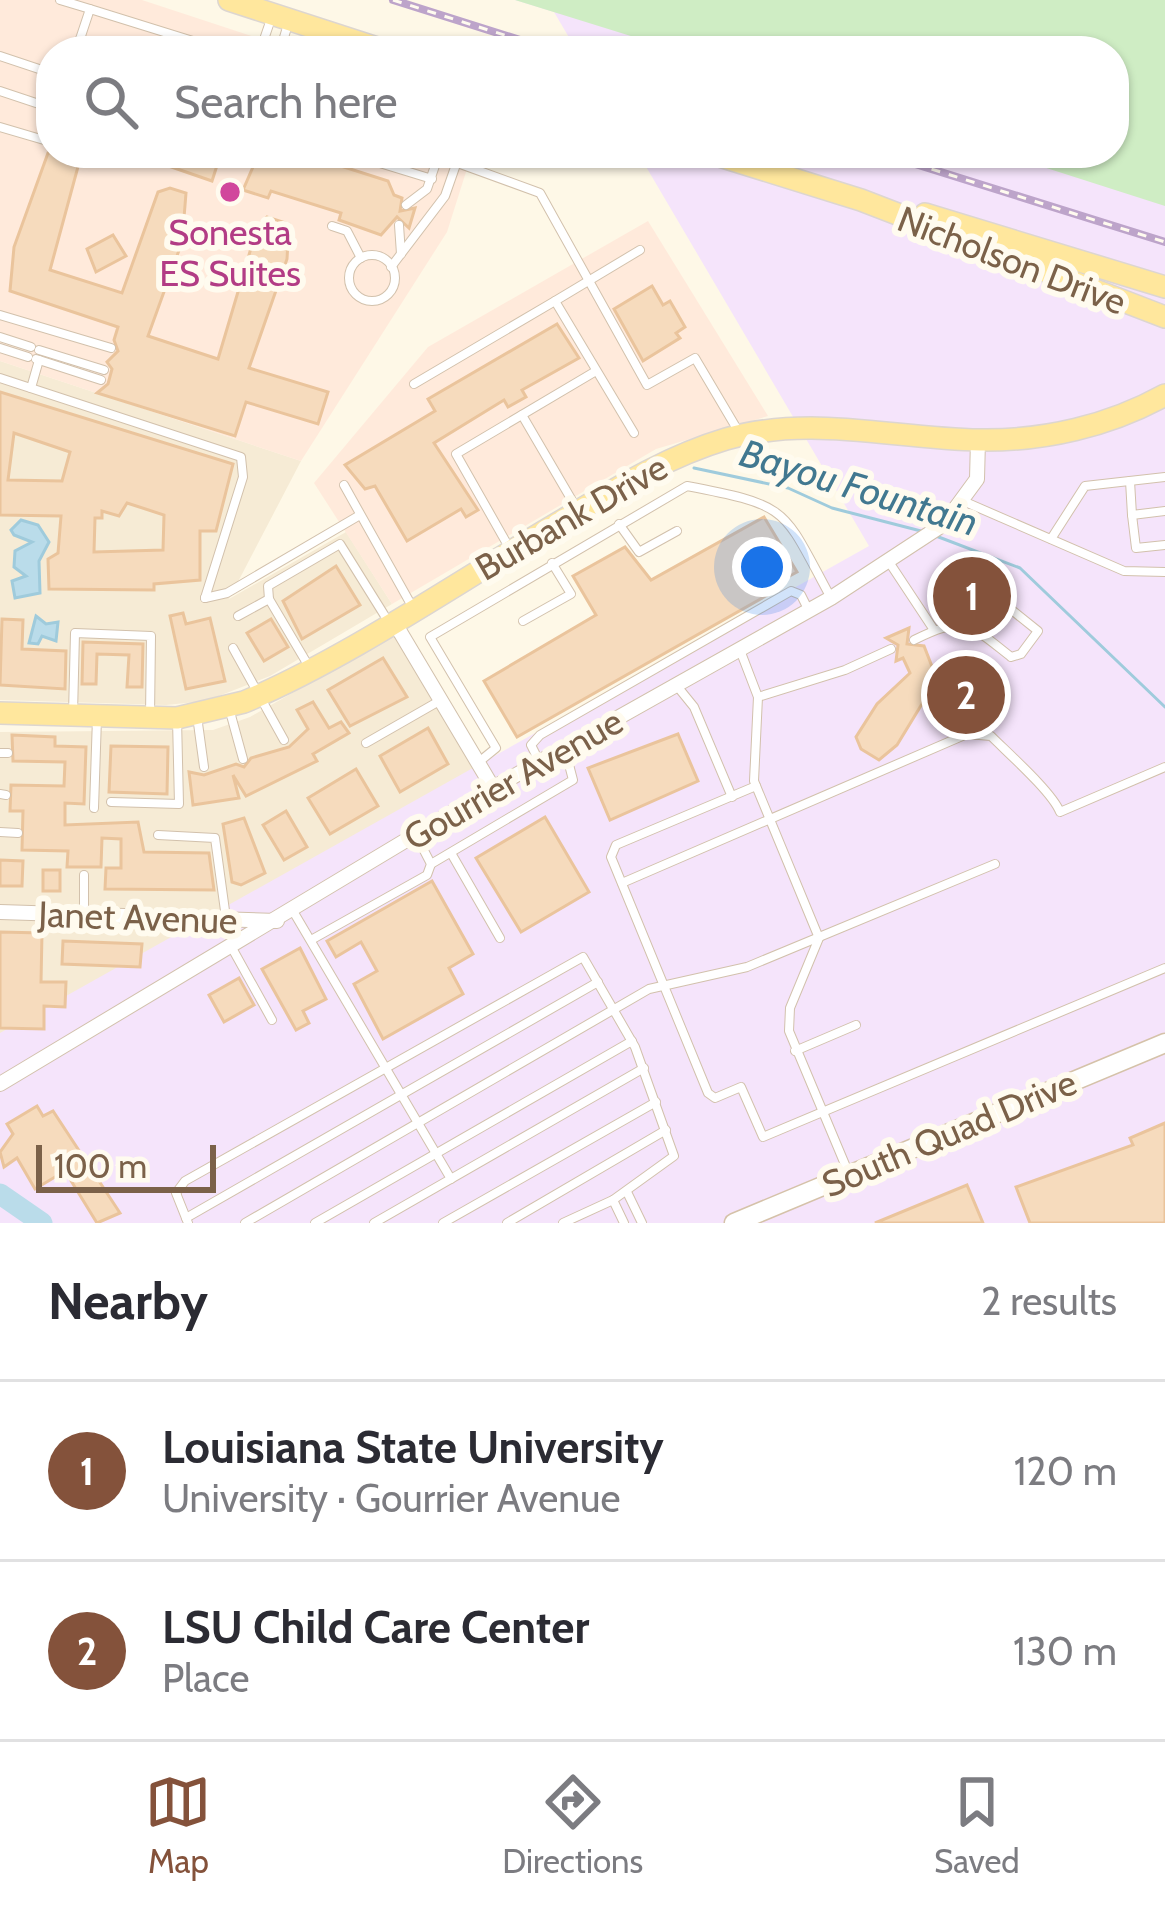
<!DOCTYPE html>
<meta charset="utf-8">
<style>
body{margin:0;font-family:Cabin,sans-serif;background:#f2f2f3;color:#2b2b33}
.scale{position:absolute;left:36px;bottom:30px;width:180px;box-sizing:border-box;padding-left:12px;border:6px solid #7b6149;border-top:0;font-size:33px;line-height:42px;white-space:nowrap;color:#7b6149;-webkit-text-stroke:9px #fffbef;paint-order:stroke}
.you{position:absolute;left:762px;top:567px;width:42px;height:42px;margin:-30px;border:9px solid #fff;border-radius:50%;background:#1a73e8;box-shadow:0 0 0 18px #1a73e833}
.badge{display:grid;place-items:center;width:78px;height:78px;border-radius:50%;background:#84523b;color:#fff;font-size:39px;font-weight:700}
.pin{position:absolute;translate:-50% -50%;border:6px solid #fff;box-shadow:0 3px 12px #0006}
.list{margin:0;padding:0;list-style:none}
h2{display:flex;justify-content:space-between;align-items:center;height:156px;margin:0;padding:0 48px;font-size:51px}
h2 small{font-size:39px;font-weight:400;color:#7c7c81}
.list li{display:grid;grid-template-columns:78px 1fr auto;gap:36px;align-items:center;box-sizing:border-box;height:180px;padding:0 48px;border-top:3px solid #e1e1e2}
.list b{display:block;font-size:45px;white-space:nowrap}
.list p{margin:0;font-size:39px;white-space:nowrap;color:#7c7c81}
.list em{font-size:39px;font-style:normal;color:#7c7c81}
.icon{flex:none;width:66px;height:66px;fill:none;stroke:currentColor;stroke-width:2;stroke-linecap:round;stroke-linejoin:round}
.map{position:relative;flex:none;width:1165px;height:1223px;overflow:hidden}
.search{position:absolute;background:#fff;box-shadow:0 3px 9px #0004;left:36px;right:36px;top:36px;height:132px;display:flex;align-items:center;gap:30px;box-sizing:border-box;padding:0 42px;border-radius:48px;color:#7c7c81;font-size:45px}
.sheet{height:516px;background:#fff}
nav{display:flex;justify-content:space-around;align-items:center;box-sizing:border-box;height:168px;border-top:3px solid #e1e1e2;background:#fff;font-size:33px;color:#7c7c81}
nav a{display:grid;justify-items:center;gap:6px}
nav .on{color:#84523b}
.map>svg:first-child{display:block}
.residential{fill:#f6ebd5}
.commercial{fill:#ffeadb}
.education{fill:#f5e4fb}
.green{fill:#cfedc4}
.water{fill:#badcea;stroke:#9fcbdc;stroke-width:3}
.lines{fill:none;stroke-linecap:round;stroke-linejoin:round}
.stream{stroke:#9fcbdc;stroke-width:3}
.river{stroke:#badcea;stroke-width:21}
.building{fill:#f6dbbd;stroke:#eac49c;stroke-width:3;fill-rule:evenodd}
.lane-casing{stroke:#d2c1ac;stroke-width:10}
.street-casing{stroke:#d2c1ac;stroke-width:16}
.secondary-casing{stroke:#d5c2a9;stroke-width:21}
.primary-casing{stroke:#ddd6d0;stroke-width:24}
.lane{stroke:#fff;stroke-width:8}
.street{stroke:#fff;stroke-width:14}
.secondary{stroke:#fff;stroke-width:18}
.primary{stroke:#ffe79d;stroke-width:21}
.rail-casing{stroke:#bda4ca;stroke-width:8}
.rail{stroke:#fffbef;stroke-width:3;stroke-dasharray:9;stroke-linecap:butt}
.hotel-dot{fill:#d1479c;stroke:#fffbef;stroke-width:4.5}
.labels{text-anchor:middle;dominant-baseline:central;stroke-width:12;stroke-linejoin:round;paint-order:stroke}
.hotel-label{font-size:36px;fill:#b23c85;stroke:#fffbef}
.street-label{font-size:36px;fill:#7b6149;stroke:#fffbef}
.water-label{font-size:39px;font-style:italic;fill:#417890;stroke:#fffbef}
</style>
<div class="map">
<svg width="1165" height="1223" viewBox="0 0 1165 1223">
<rect width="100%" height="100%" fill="#fef8e7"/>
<g class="residential">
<path d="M0,361l301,100 -72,138 117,-67 46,72 -122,72 -64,25 -40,4 -166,-5z"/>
<path d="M394,635l99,153 -493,296v-352l213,-2 37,-13z"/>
</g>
<g class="commercial">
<path d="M0,0h142l155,51h-246v102h421l-25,79 -146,229 -301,-100z"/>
<path d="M648,221l120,195 -112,33 -264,155 -78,-121 114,-136z"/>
</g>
<path class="education" d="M515,0h650v1223h-1165v-190l869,-487 -231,-393h476v-102h-537l-23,-39z"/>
<path class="green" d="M515,0h650v206l-165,-53h114v-102h-435z"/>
<g class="water">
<path d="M21,520l17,5 11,17 -10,19 1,32 -25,5 -3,-17 14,-5 -12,-9 1,-16 17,-9 -18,-7 -3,-5z"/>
<path d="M36,616l10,8 12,-2 -2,19 -14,-5 -4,8 -9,-1z"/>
</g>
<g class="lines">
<g class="stream">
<path d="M694,468l94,20 44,20 89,23"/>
<path d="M936,536l84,32 145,139"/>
</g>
<path class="river" d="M0,1194l42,29"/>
</g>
<g class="building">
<path d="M48,153h31v10l-29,107 72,23 36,-101 12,-4 16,5 -4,49 -34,94 70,23 39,-131 10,-11 22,7 -2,35 -38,109 79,24 -10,32 -72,-22 -11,34 -138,-43 11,-9 4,-15 -5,-7 11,-11 -4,-11 4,-13 -108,-36 4,-44z"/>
<path d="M131,153h90l-9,28z"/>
<path d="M259,153h41l88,28 6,14 8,3 -2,13 15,-3 -6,20 -12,-11 -16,18 -42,-15 2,-7 -70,-22 -3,7 -25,-8z"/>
<path d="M113,235l13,21 -30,16 -9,-23z"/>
<path d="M652,286l11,19 7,-4 15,26 -9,6 4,5 -37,23 -29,-52z"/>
<path d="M557,324l22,34 -57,32 4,7 -18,10 -4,-7 -70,43 44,67 -12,7 -5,-8 -54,32 -32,-55 -10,3 -20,-24 90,-54 -7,-12z"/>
<path d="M0,392l233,72 -17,67h-16v49l-46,4v6l-105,-1 -1,-30 10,-6 3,-37 -61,-1zM14,433l56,19 -8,29 -54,-1zM127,503l37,12 -1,35 -69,2 1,-34h7v-7l17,5z"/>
<path d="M764,517l33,55 -22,12 3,5 -261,148 -33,-56 112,-66 -23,-39 52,-29 26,33z"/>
<path d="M336,566l24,39 -58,34 -19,-38z"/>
<path d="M183,613l3,11 24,-6 15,63 -39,8 -16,-73z"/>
<path d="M2,619l21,1 -1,29 44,2 -1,38 -65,-4z"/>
<path d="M271,619l17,28 -24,14 -17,-28z"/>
<path d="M909,628l-2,16 17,2 9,23 65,8 5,23 -8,7 -19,1 -51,-9 -28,46 -18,15 -18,-11 -5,-12 21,-33 33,-31 -7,-15 -7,3 2,-16 -12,-7z"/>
<path d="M83,642l60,2 -1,43h-15l2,-32 -32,-1 -1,30h-14z"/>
<path d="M383,658l24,39 -57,29 -22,-36z"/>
<path d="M313,702l16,26 12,-6 8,11 -36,21 4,7 -71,35 -13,-21 6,23 -46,7 -4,-33 15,3 32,-11 8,3 7,-9 38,-11 19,-18 -11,-19z"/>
<path d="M428,728l20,36 -48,28 -20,-36z"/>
<path d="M678,734l20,47 -88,39 -22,-52z"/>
<path d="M12,735l43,2v9l31,1 -2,57 -19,-1v22l73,-3 6,30 65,1 5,37 -109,-1 1,-21h15v-29l-19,-1 -1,29h-34l1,-16 -46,-1 1,-39h-13l1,-26 53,1 1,-24 -52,-1z"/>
<path d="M111,746l57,1 -1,47 -58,-2z"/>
<path d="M356,769l22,37 -48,28 -22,-36z"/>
<path d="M286,811l21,36 -23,13 -21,-35z"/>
<path d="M545,817l44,75 -68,40 -45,-74z"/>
<path d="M244,818l21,55 -24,12 -9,-3 -9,-58z"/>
<path d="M0,860l23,1 -1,25h-22z"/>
<rect x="43" y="870" width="17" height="21"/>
<path d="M432,881l41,73 -24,14 14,26 -80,45 -29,-55 23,-13 -16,-29 -25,15 -9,-16z"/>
<path d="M0,932l42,1 -1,49h25l-1,25 -21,-1v23l-44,-1z"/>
<path d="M63,941l79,3 -2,23 -78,-3z"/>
<path d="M300,948l26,51 -23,12 6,12 -13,7 -34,-61z"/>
<path d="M239,978l15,27 -30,17 -15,-27z"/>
<path d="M37,1106l6,10 10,-5 67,102 -23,10 -32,-52 -30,18 -18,-31 -13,9 -4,-15 13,-18 -6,-10z"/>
<path d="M1165,1123v100h-135l-14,-36 117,-42 -3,-7z"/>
<path d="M967,1185l16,38h-108z"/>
</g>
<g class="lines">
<defs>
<g id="lane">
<path d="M60,0l30,9"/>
<path d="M80,39l35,12"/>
<path d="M76,51l14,-42 135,42"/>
<path d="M260,51l12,-35"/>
<path d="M280,51l8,-27"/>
<path d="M0,56l51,17"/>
<path d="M0,91l51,17"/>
<path d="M0,127l44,13 7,-22"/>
<path d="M347,153l85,26"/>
<path d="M430,153l110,40 107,192 48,-27 45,76"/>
<path d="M406,205l21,-16 12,-35"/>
<path d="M399,225l2,29"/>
<path d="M332,226l15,5 14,27"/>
<circle cx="372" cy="278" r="23"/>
<path d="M391,267l54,-71 15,-43"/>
<path d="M0,315l111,33"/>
<path d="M0,337l31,10"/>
<path d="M0,348l28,9"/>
<path d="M39,350l65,20"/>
<path d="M36,359l65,21"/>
<path d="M0,378l241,79 2,20 -38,121"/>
<path d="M414,384l141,-83"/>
<path d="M31,388l8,-28"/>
<path d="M522,415l55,94"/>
<path d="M634,433l-79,-132 85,-51"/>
<path d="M1130,481l2,34 33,-4"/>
<path d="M344,485l69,123"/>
<path d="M963,501l161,70 41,1"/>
<path d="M1132,515l4,33 29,-3"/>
<path d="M619,524l20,28 38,-21"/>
<path d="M1051,539l34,-53 80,-9"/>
<path d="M510,549l-54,-95 140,-83"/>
<path d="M889,562l45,68"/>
<path d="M205,598l22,-5 133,-78"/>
<path d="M269,599l-1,-13 72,-42 48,77"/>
<path d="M238,616l31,-17 39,66"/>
<path d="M523,621l48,-27 -19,-31"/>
<path d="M914,640c51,-25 55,-16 97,17l10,-3 17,-23 -40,-32 -27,26"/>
<path d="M233,648l51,92"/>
<path d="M740,650l18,47 -4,84 65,157 -29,70 -1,23 60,143"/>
<path d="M677,686l17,21 38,90"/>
<path d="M758,697l87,-27 46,-21"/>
<path d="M229,708l14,51"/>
<path d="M73,714l2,-81 76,3 -1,80"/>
<path d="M197,716l7,51"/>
<path d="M366,743l75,-43"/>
<path d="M0,753h8"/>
<path d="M480,761l16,-13 -66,-111 257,-151c105,20 95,22 144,112"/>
<path d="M539,761l-8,-16 9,-10 251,-144 10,4 7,14"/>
<path d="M756,786l-140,59 -5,12 97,236 7,5 26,-11 22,50 402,-169"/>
<path d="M0,794l6,1"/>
<path d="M111,802l68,2 -2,-85"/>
<path d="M94,808l3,-90"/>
<path d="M0,832l18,1"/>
<path d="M158,835l57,3 11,80"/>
<path d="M451,853l49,85"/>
<path d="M431,864l142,-84 -6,-23 -11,-4"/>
<path d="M84,875v40"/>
<path d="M622,883l345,-149 24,2c18,18 61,56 69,76l105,-45"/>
<path d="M293,911l158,268"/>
<path d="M311,940l116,-65 4,-11 -15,-29"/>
<path d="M232,948l40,72"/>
<path d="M795,1051l61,-26"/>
<path d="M627,1192l15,31"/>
<path d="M613,1200l11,23"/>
<path d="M186,1218l412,-236"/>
<path d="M188,1223l-12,-30 9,-12 398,-224 52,90 39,109 -61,44 -50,23"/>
<path d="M245,1223l404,-234 98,-22 248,-103"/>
<path d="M315,1223l317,-182"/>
<path d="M374,1223l270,-155"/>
<path d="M443,1223l213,-121"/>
<path d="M507,1223l159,-93"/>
</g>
<g id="street">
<path d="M393,620l100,168"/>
<path d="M0,912l277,9"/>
<path d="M0,1084l493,-296 338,-190 113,-74 33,-45 1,-39"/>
</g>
<path id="secondary" d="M734,1223l431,-180"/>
<g id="primary">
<path d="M229,0l157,51"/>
<path d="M710,153l151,47 304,117"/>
<path d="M925,214l240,73"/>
<path d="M0,713l177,5 67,-16c107,-45 224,-127 326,-186 50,-30 99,-60 156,-77 86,-25 167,0 254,1 64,1 129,-14 185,-45"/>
</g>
</defs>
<use href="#lane" class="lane-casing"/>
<use href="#street" class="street-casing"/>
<use href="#secondary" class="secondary-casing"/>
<use href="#primary" class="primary-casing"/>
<use href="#lane" class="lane"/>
<use href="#street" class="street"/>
<use href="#secondary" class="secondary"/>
<use href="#primary" class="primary"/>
<defs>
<g id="rail">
<path d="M393,0l162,51"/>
<path d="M880,153l285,89"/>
</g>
</defs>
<use href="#rail" class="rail-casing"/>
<use href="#rail" class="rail"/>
</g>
<circle class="hotel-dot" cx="230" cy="192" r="12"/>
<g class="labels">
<g class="hotel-label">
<text x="230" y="232">Sonesta<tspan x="230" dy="41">ES Suites</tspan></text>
</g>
<g class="street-label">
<text transform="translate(1012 260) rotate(21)">Nicholson Drive</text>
<text transform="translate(571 517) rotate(-30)">Burbank Drive</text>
<text transform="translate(513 779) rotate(-30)">Gourrier Avenue</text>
<text transform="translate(138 917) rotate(2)">Janet Avenue</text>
<text transform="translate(949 1133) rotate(-23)">South Quad Drive</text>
</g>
<g class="water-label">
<text transform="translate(859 487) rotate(17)">Bayou Fountain</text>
</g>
</g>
</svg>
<div class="scale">100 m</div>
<div class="you"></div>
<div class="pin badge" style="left:972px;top:596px">1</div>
<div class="pin badge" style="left:966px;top:695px">2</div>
<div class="search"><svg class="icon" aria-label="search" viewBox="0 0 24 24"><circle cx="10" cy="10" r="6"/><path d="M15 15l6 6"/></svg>Search here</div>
</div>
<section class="sheet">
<h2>Nearby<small>2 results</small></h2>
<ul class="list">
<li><span class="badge">1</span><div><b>Louisiana State University</b><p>University · Gourrier Avenue</p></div><em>120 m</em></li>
<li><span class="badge">2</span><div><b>LSU Child Care Center</b><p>Place</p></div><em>130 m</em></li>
</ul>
</section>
<nav>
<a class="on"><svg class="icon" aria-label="map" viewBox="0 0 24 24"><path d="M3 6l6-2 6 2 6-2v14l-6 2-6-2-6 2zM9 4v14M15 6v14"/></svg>Map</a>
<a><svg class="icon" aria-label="directions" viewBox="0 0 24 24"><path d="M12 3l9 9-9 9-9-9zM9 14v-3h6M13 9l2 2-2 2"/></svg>Directions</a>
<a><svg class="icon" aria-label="saved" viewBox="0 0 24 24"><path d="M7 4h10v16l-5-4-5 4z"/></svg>Saved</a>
</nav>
